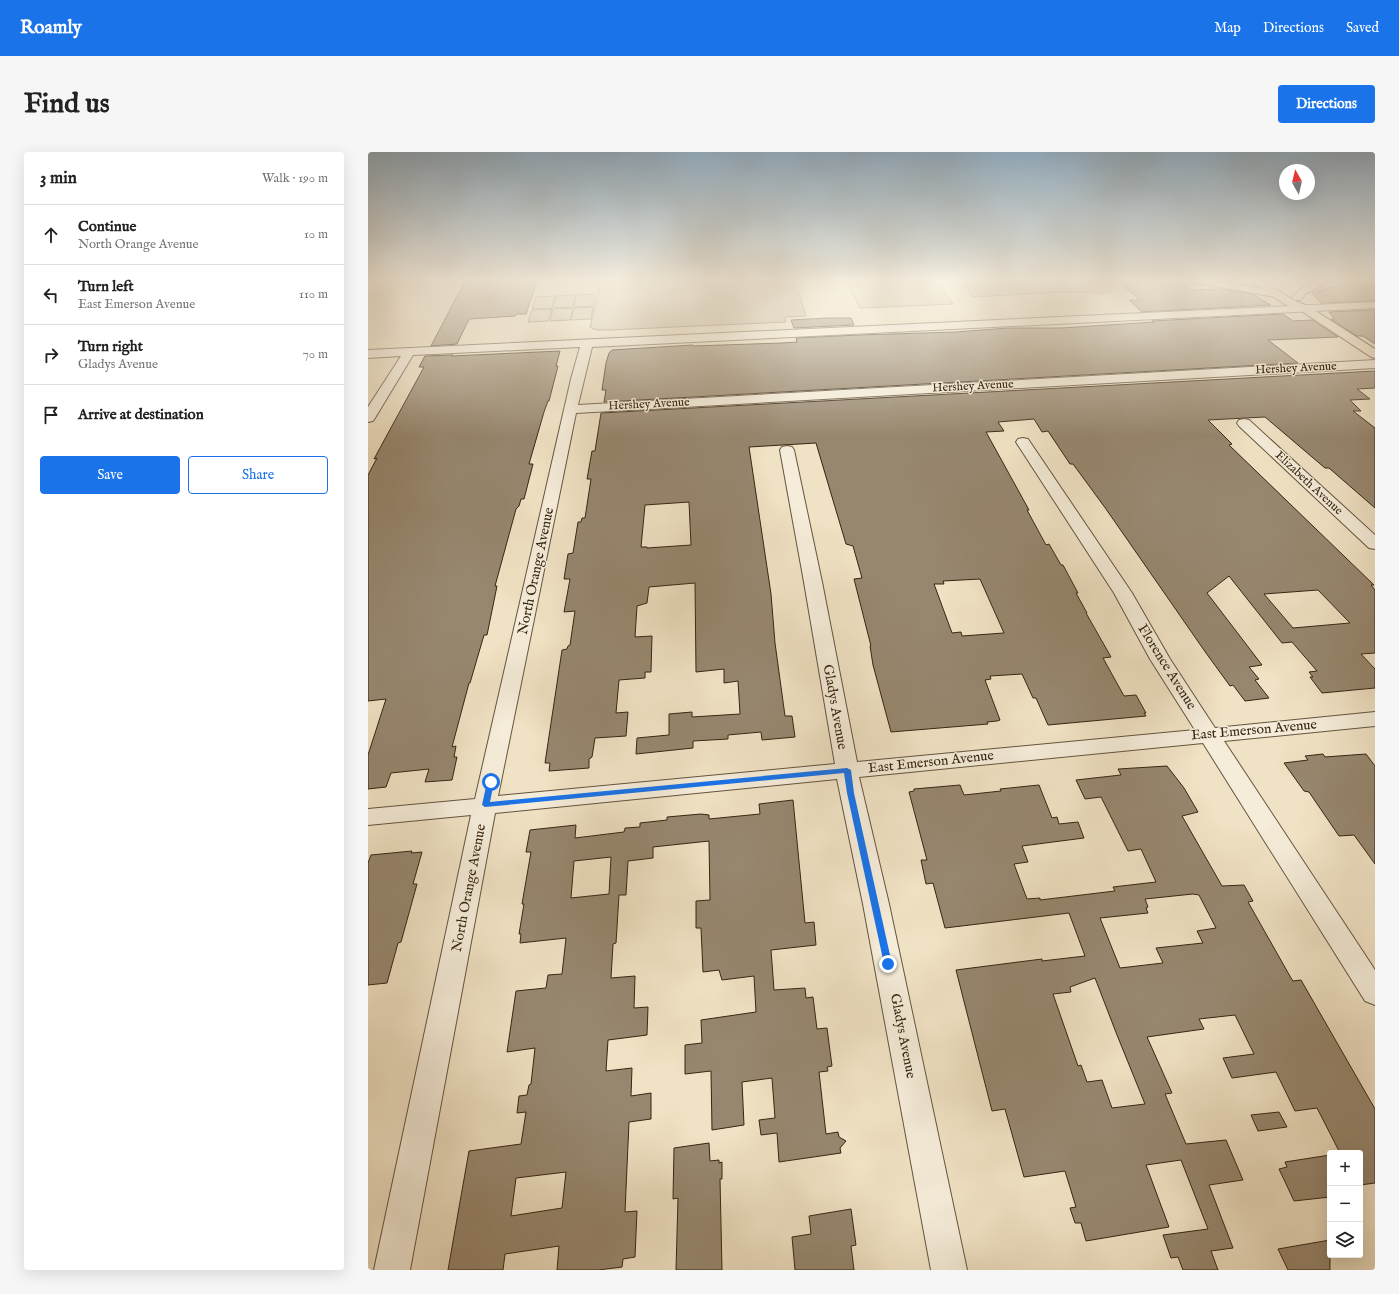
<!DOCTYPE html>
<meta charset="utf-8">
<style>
body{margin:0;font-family:"IM FELL English",serif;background:#f6f6f6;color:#222}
.controls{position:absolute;right:12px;bottom:12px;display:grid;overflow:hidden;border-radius:4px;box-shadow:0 4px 16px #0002}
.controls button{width:36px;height:36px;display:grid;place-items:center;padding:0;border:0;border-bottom:1px solid #e0e0e0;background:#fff;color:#222;font:20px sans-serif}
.compass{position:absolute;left:911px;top:12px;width:36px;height:36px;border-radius:50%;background:#fff;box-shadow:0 4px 16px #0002;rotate:352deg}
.stop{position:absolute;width:12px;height:12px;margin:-9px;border:3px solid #1a73e8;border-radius:50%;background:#fff}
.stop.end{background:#1a73e8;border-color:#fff;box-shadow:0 1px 4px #0008}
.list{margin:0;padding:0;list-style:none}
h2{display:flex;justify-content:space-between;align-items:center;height:52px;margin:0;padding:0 16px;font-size:17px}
h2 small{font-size:13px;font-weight:400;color:#767676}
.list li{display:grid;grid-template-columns:26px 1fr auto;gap:12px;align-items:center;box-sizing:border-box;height:60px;padding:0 16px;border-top:1px solid #e0e0e0}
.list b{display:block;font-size:15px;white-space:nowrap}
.list p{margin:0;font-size:13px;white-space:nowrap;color:#767676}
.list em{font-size:13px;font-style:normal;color:#767676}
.actions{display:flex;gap:8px;padding:12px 16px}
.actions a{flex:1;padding:9px 0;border:1px solid #1a73e8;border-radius:4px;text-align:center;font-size:14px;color:#1a73e8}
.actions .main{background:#1a73e8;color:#fff}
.icon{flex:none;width:22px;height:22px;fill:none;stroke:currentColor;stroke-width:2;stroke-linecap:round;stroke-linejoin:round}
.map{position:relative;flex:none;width:1007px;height:1118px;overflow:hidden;border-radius:4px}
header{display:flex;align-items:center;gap:24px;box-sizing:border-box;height:56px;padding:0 20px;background:#1a73e8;color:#fff}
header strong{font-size:19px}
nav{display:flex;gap:22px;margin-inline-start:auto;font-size:14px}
.intro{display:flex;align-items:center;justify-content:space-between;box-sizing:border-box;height:96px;padding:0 24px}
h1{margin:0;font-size:28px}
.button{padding:10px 18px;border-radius:4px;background:#1a73e8;color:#fff;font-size:14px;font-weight:700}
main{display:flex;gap:24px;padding:0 24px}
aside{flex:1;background:#fff;border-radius:4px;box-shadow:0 4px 16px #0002}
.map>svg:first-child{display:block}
.green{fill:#d0c2a6;stroke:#83745c}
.building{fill:#97876f;stroke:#362512;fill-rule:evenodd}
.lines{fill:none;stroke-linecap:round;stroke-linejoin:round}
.minor-casing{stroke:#64543e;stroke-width:2}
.major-casing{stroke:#362512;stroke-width:2}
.highway-casing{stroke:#362512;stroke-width:2}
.minor{fill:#f5ecd9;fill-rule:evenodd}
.major{fill:#f0e2c4;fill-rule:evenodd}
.highway{fill:#f0e2c4;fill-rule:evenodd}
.route{fill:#1a73e8}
.labels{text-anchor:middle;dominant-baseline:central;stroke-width:3;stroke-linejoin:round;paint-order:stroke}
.far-street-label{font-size:12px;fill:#362512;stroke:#f5ecd9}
.street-label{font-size:14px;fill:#362512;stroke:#f5ecd9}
</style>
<header>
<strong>Roamly</strong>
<nav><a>Map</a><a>Directions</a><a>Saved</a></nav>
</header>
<div class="intro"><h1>Find us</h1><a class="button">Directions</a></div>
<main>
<aside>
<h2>3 min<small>Walk · 190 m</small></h2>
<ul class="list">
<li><svg class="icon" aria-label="ahead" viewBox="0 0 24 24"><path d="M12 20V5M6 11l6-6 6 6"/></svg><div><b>Continue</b><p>North Orange Avenue</p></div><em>10 m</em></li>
<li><svg class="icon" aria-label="left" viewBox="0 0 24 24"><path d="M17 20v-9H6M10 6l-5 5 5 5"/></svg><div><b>Turn left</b><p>East Emerson Avenue</p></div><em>110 m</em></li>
<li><svg class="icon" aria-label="right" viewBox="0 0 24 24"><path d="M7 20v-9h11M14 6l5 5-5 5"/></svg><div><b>Turn right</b><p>Gladys Avenue</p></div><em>70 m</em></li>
<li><svg class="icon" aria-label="arrive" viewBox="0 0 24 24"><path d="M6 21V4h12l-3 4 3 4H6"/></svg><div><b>Arrive at destination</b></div></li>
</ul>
<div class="actions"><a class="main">Save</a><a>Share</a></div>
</aside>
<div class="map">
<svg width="1007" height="1118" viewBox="0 0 1007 1118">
<rect width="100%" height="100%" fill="#f0e2c4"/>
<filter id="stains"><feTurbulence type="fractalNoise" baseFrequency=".005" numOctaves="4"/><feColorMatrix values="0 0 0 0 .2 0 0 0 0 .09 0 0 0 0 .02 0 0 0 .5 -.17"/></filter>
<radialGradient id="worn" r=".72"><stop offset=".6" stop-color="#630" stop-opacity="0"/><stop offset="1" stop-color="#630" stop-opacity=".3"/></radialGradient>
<g class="green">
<path d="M333,127h93l12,37 -21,1 1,5 -177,8h-13l-6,-3 10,-43z"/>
<path d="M478,127h90l17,25 -93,4z"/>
<path d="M595,127h142l8,11 -8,3 -45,-1 -88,5z"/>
<path d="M227,142l-2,12 -19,1 2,-12z"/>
<path d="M207,143l-2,12 -20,1 3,-12z"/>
<path d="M187,144l-3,12 -20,1 4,-12z"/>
<path d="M225,155l-2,12 -20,1 3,-12z"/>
<path d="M205,156l-3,12 -20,1 3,-12z"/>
<path d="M184,157l-4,12 -20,1 4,-12z"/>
</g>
<g class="building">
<path d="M98,127h72l-12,35h-10l-1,2 -46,3 -12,25 -26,2z"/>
<path d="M776,127h34l14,11 27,-1 33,5 19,11 -129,7 -13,-12h11l-20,-17h3l-3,-2z"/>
<path d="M990,127h17v22l-54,2 -9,-10z"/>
<path d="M1007,158v34l-12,-8h-6l-26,-17h4l-6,-7z"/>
<path d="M915,162l10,7 19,-1 26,17 -70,3 30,23 -694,39 2,-12h-4l4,-27 3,-10 3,-3 81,-5v1l89,-3 15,-1 -1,-4 62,-3 98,-3 52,-4h54l92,-6 -2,-1z"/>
<path d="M459,166h24l3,7 -60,3 -3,-8z"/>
<path d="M192,199l-4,15h2l-9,35h-1l-4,11 -15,52h4l-9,35h-3l-2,7 -3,3 -21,77h2l-10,49h-3l-14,48h-1l-17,64 4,-1 -2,11h3l-5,23 -27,2 4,-13 -38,4 -5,14 -18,2v-34l18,-56 -18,2v-226l9,-17 -3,1 50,-92h-5l6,-11 28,-1 -1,1z"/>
<path d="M1007,219v17l-18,1 13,10 -20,1 11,11h-8l22,17v80l-46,-40h-4l-60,-51 -57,3 24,24 -3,1 145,140h-3l4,5v63l-14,1 14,15v19l-53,5 -12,-16h3l-4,-5 8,-1 -25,-29 -10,1 -53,-67 -22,17 55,72 -13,2 10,12 -4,1 14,18 -24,3 -12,-16 -3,1 -24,-33 -100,-144 -33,-45h-3l-22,-33 -6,1 -8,-13 -36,3 6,9 -18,1 43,78h-2l19,35 3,-1 12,21h2l15,28h-2l11,20h-1l25,44 -8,1 21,38 12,-1 10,18h-2l2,3 -98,9 -12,-27h-3l-11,-24 -32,2 1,3 -6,1 15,40 -3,1 -10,1 1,2 -97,8 -18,-67 -3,-19h1l-17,-67 8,-1 -9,-32 -7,-2 -30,-101 -67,4 22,147 4,49 10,73h7l3,21 -33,3 -1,-8 -33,3v4l-35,2v7l-57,6 1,-16 32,-3v-21l23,-2v5l48,-3 -2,-33 -14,2v-14l-28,3 -1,-89 -46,4 -2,16 -10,3 -2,31 17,-1 -1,36h-6v6l-26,2 -3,33 12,-1 -2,24 -31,2 -3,19 -3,2v9l-40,3 1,-8h-5l17,-113 5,-1 1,-3 2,-1 5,-34 -11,1 6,-33h-6l4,-25 5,-1 5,-31h3l1,-4h3l6,-39h-4l5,-28h3l6,-38zM321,350l2,43 -44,3v-1h-6l4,-42zM612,427l24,54 -42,3 -1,-4 -9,1 -18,-49h10l-1,-3zM950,438l32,33 -57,5 -29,-34z"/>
<path d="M955,602l2,3 41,-3 9,12v98l-21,-29 -15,1 -30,-44 -5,-1 -20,-28 24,-3 -3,-4z"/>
<path d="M799,614l17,22 14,24 -16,4 40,70 22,-1 9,16 -5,1 43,76 2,3 8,-1 74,129v74l-15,2v-32h-20l-23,-45 -22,3 -19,-39 -44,6 -9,-20 31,-4 -19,-39 -36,4 5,10 -57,8 25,56 -7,1 21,50 40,-4 17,40 -34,5 24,63 -22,3 7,19h-35l-5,-13 -7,1 -8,-23 45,-6 -27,-69 -35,5 23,62 -83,14 -5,-18h-6l-5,-15 6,-1 -11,-36 -41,6 -19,-68 -13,2 -36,-141 86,-11v2l43,-5 -16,-43 -124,15 -12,-45 -7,1 -5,-24h6l-18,-68 5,-1v-2l46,-4 4,10 37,-4 -1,-2 39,-4 13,33 5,-1 2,7 19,-2 6,16 -62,8 6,16 -14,2 13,35 13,-1v2l75,-9 -2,-4 43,-5 -15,-33 -13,2 -27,-54 -16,2 -9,-19 45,-5 -3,-6zM825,742l6,1 17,33 -19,3 6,12 -47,5 7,15 -43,5 -20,-50 48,-5 -2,-5 2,-1 -3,-8zM727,826l22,57 28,69 -33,4 -10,-28 -15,2 -6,-17 -3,1 -25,-72 18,-2 -1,-5z"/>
<path d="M425,648l12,123 9,-1 2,23 -45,5 3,40 31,-2 1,10 7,-1 4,32 10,-1 5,38 -5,1 1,4 -9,1 7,62 12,-2 1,5 7,4 -6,7 1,5 -62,9 -2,-29 -16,2 -2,-15 16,-2 -3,-40 -30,4 2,43 -32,5 -1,-59 -26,3v-29l17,-2 -1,-23 55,-8 -2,-36 -32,4 -3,-10 -16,2 -2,-44h-5v-27l14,-1 -1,-59 -56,6v11l-25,3 -2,34h-7l-3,48 -3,1 -2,34 24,-2 -1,32 14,-1 -1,28 -39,5 -2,31 26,-3 -1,28 20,-3v26l-22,3 -4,90 12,-1 -2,46 -12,2 -1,8 -24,3h-41l2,-24 -54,8 -2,16h-55l21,-119 52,-7 5,-32 -9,1 2,-17 8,-1 2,-10 2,-1 4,-36 -28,4 9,-61 30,-3 2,-13 14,-1 4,-36 -46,5 1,-9h-2l5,-30h-2l9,-52h-5l4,-22 46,-5 -1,13 49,-6 1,-4 15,-1v-4l27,-3v-3l34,-3 8,1v4l51,-5 -1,-10zM243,705l-2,37 -38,4 3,-37zM198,1020l-4,36 -51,8 5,-38z"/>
<path d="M44,699l-1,2 11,-1 -9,32h4l-16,58 -3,1 -11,40 -19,2v-122l3,-8z"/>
<path d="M911,960l8,15 -29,4 -7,-16z"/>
<path d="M341,991l1,18 9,-1v3l3,-1v17h-2l2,91h-46l2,-72 -5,1 1,-51z"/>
<path d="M962,1003v42l-36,4 -15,-32 8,-2 -2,-5z"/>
<path d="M483,1057l5,36 -5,1 3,24h-59l-3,-33 19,-3 -2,-18z"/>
<path d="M962,1088v30h-42l-10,-21z"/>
</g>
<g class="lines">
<defs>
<g id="minor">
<path d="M1007,150v6l-783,39 -14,58 797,-45v8l-799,45 -78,383 337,-32 -31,-182 -24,-132 2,-3 5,-1 5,1 2,3 28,132 35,180 338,-32 -45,-71 -36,-66 -98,-151 2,-3 5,-1 5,1 104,154 38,66 45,69 160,-16v14l-151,15 151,229v35l-10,-4 -162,-258 -344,34 30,127 78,366h-36l-68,-366 -26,-125 -342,34 -85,457h-36l97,-455 -103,10v-16l107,-10 96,-420 9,-32 -167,8 -38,63 -2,3 -5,1v-15l33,-51 -33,2v-8z"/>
<path d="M876,267l5,1 126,115v14l-6,-1 -130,-122 -2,-3 2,-3z"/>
</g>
<path id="major" d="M879,127h13l33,21 -1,-2c10,-15 26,-19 43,-19l-30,15 -4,6h-8l15,6 67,43v9l-4,-1 -71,-47 -14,-5z"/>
<path id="highway" d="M818,127h25l64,12 5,3 -5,3 -84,-15z"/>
</defs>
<use href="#minor" class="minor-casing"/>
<use href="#major" class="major-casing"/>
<use href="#highway" class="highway-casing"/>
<use href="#minor" class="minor"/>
<use href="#major" class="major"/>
<use href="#highway" class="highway"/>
</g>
<linearGradient id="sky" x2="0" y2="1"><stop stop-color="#92adc1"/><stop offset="0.45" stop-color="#f8f2e4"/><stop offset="1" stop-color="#f8f2e4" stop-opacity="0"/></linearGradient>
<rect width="1007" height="284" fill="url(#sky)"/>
<path class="route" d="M479,616l4,2 3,23 38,171 -4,3 -4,-3 -37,-171 -3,-20 -359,34 -3,-2 5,-23 4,-3 3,3 -4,20z"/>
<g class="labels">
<g class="far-street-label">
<text transform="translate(928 216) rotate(-3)">Hershey Avenue</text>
<text transform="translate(605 234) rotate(-3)">Hershey Avenue</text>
<text transform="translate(281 252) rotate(-3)">Hershey Avenue</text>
<text transform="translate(941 331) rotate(43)">Elizabeth Avenue</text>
</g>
<g class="street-label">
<text transform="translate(168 419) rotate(-78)">North Orange Avenue</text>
<text transform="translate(799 515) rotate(58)">Florence Avenue</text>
<text transform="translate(467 555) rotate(80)">Gladys Avenue</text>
<text transform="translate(886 578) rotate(-5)">East Emerson Avenue</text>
<text transform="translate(563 610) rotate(-6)">East Emerson Avenue</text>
<text transform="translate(101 736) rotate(-79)">North Orange Avenue</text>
<text transform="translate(535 884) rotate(79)">Gladys Avenue</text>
</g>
</g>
<rect width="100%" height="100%" filter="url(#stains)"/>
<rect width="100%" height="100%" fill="url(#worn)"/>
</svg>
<div class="controls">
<button>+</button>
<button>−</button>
<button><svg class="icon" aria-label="layers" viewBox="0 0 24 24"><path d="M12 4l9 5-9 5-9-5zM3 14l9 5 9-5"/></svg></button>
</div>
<svg class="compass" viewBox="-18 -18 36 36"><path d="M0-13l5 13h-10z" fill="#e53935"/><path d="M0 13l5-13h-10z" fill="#767676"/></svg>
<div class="stop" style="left:123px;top:630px"></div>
<div class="stop end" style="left:520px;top:812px"></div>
</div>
</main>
